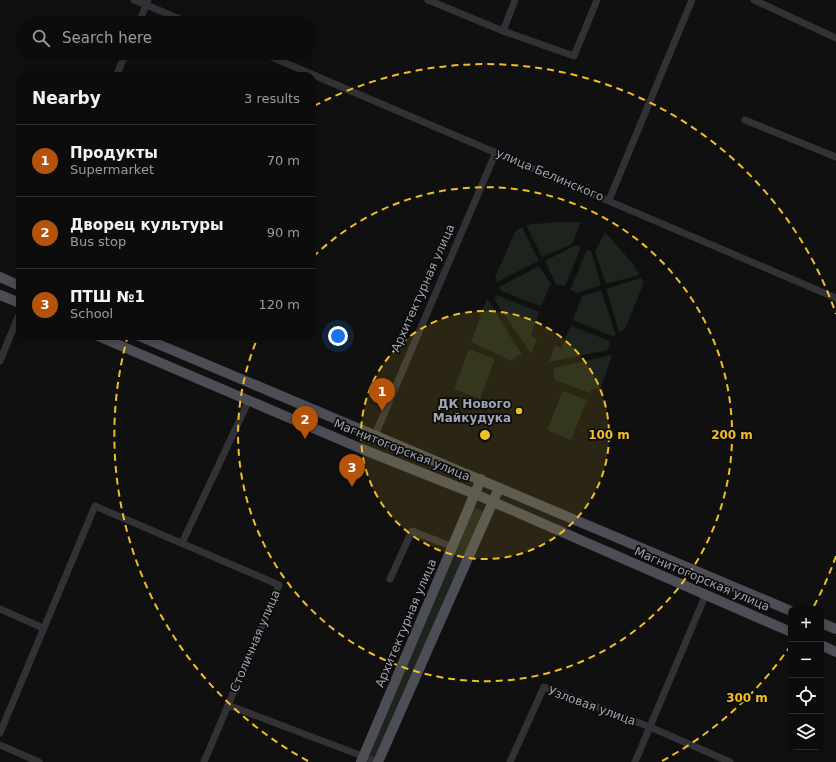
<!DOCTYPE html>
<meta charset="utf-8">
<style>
body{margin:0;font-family:"DejaVu Sans",sans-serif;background:#1a1a1b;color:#f1f3f6}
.controls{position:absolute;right:12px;bottom:12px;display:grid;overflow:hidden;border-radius:8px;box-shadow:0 2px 10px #0003}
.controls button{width:36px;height:36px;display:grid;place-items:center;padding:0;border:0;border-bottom:1px solid #2c2c2e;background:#0c0c0d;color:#f1f3f6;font:20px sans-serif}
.you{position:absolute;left:338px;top:336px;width:14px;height:14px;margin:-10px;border:3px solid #fff;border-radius:50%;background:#1a73e8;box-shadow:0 0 0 6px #1a73e833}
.badge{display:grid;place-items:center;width:26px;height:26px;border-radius:50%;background:#b45309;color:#fff;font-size:13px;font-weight:700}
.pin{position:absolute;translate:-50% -33px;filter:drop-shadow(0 1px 2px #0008)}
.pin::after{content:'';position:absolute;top:21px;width:14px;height:12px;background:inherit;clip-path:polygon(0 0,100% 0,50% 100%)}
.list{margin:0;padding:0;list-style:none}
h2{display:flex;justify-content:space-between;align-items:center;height:52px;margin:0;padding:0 16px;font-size:17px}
h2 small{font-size:13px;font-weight:400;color:#9a9b9d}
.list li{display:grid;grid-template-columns:26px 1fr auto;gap:12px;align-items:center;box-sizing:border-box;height:72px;padding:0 16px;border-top:1px solid #2c2c2e}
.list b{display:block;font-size:15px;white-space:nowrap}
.list p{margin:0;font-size:13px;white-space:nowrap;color:#9a9b9d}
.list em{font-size:13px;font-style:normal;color:#9a9b9d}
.icon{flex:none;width:22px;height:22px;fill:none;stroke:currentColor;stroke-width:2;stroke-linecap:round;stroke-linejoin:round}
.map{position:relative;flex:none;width:836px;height:762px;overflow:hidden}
.search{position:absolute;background:#0c0c0d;box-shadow:0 2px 10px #0003;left:16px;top:16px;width:300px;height:44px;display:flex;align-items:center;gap:10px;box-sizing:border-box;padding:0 14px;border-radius:22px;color:#9a9b9d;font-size:15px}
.panel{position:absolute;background:#0c0c0d;box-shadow:0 2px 10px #0003;left:16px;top:72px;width:300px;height:268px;border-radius:12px}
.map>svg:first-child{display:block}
.green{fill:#1c241d}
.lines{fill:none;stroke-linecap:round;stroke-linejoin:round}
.minor{stroke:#313136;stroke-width:7}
.primary{stroke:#4d4e55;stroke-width:10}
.ring{fill:none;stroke:#f1bd28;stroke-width:2;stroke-dasharray:7 5}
.poi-dot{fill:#f1bd28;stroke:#0b0b0c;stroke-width:1.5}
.labels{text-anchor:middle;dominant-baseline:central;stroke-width:3.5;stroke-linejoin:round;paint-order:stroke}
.street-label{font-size:12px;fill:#a1a5b2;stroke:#0b0b0c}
.poi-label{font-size:12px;font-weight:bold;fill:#a1a5b2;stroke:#0b0b0c;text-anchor:end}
.centre{fill:#f1bd28;stroke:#0b0b0c;stroke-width:2}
.ring-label{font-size:12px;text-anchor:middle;font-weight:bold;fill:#f1bd28;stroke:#0b0b0c;stroke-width:3.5;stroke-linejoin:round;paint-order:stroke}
</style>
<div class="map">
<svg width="836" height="762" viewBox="0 0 836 762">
<rect width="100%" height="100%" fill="#101011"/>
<g class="green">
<path d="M556,222h25l-9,22 -30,13 -16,-32z"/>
<path d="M522,227l17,34 -42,21 -2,-5 20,-45z"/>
<path d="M605,232l29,33 5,10 -33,9 -11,-32z"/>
<path d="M576,245l5,2 -16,39 -9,-2 -11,-23z"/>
<path d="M587,250l4,1 10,34 -23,8 -8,-3z"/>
<path d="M539,266l12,18 -10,22 -40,-15 -2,-4z"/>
<path d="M641,278l3,4 -19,47 -6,3 -13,-43z"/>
<path d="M601,290l15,45 -4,1 -39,-16 9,-24z"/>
<path d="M497,295l42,17 -8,23 6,4 -6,15 -37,-55z"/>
<path d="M487,298l35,57 -5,1 -5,5 -41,-19z"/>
<path d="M571,326l39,15 -2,9 -59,12 6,-16 6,2z"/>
<path d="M469,349l26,10 -15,40 -26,-10z"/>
<path d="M612,355l-12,35 -7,-2 -3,5 -35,-13 -2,-12z"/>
<path d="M563,391l24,9 -16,40 -24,-10z"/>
<path d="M473,507l11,5 -108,250h-12z"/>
</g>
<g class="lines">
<g class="minor">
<path d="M134,0l56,23"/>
<path d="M428,0l75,31 71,25 23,-56"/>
<path d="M754,0l82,38"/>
<path d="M139,23l9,-23"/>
<path d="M503,31l12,-31"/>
<path d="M262,53l574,245"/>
<path d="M116,76l10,-23"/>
<path d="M745,120l91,37"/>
<path d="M609,200l83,-200"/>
<path d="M0,361l20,-49"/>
<path d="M375,435l121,-283"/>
<path d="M182,543l67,-143"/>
<path d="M390,579l22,-48 41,16"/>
<path d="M0,609l43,19"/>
<path d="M228,705l150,57"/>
<path d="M0,733l95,-227 184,79 -75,177"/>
<path d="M0,745l39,17"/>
<path d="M510,762l34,-75 106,40 80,35"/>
<path d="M635,762l71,-168"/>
</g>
<g class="primary">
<path d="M0,277l20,9"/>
<path d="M0,295l20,8"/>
<path d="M98,336l264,113 113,45 316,138"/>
<path d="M139,336l652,275"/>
<path d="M821,623l15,6"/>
<path d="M821,645l15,7"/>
<path d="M361,762l120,-283"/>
<path d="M378,762l121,-274"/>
</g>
</g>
<circle cx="485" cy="435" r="124" fill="#f1bd28" fill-opacity=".12"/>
<g class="ring">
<circle cx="485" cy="435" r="124"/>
<path d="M313 257A247 247 0 1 1 258 337"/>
<path d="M836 556A371 371 0 0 1 814 606M791 645A371 371 0 0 1 662 761M308 761A371 371 0 0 1 127 339M314 106A371 371 0 0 1 836 314"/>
</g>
<circle class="poi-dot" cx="519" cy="411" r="4"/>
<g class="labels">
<g class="street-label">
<text transform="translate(550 175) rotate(23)">улица Белинского</text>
<text transform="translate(423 288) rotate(-66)">Архитектурная улица</text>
<text transform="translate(402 450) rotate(22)">Магнитогорская улица</text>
<text transform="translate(702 579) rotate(23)">Магнитогорская улица</text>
<text transform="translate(406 623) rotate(-67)">Архитектурная улица</text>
<text transform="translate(255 641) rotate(-67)">Столичная улица</text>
<text transform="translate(592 706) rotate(20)">Узловая улица</text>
</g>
<g class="poi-label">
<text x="511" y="404">ДК Нового<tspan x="511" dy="14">Майкудука</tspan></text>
</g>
</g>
<circle cx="485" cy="435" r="6" class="centre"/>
<g class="ring-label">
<text x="609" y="439">100 m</text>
<text x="732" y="439">200 m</text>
<text x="747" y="702">300 m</text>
</g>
</svg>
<div class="controls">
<button>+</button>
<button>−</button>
<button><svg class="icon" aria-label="locate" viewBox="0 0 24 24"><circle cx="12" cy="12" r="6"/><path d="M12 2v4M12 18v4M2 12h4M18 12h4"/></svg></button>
<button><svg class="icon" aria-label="layers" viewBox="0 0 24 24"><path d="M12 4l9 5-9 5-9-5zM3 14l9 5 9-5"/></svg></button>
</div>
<div class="you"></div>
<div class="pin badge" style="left:382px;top:411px">1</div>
<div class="pin badge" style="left:305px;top:439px">2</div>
<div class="pin badge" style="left:352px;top:487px">3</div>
<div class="search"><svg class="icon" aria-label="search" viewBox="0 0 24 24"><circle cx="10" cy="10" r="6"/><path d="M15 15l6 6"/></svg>Search here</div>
<section class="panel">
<h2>Nearby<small>3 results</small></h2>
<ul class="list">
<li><span class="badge">1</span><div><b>Продукты</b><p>Supermarket</p></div><em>70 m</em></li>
<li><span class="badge">2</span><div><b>Дворец культуры</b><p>Bus stop</p></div><em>90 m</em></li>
<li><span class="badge">3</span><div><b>ПТШ №1</b><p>School</p></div><em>120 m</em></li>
</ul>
</section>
</div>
